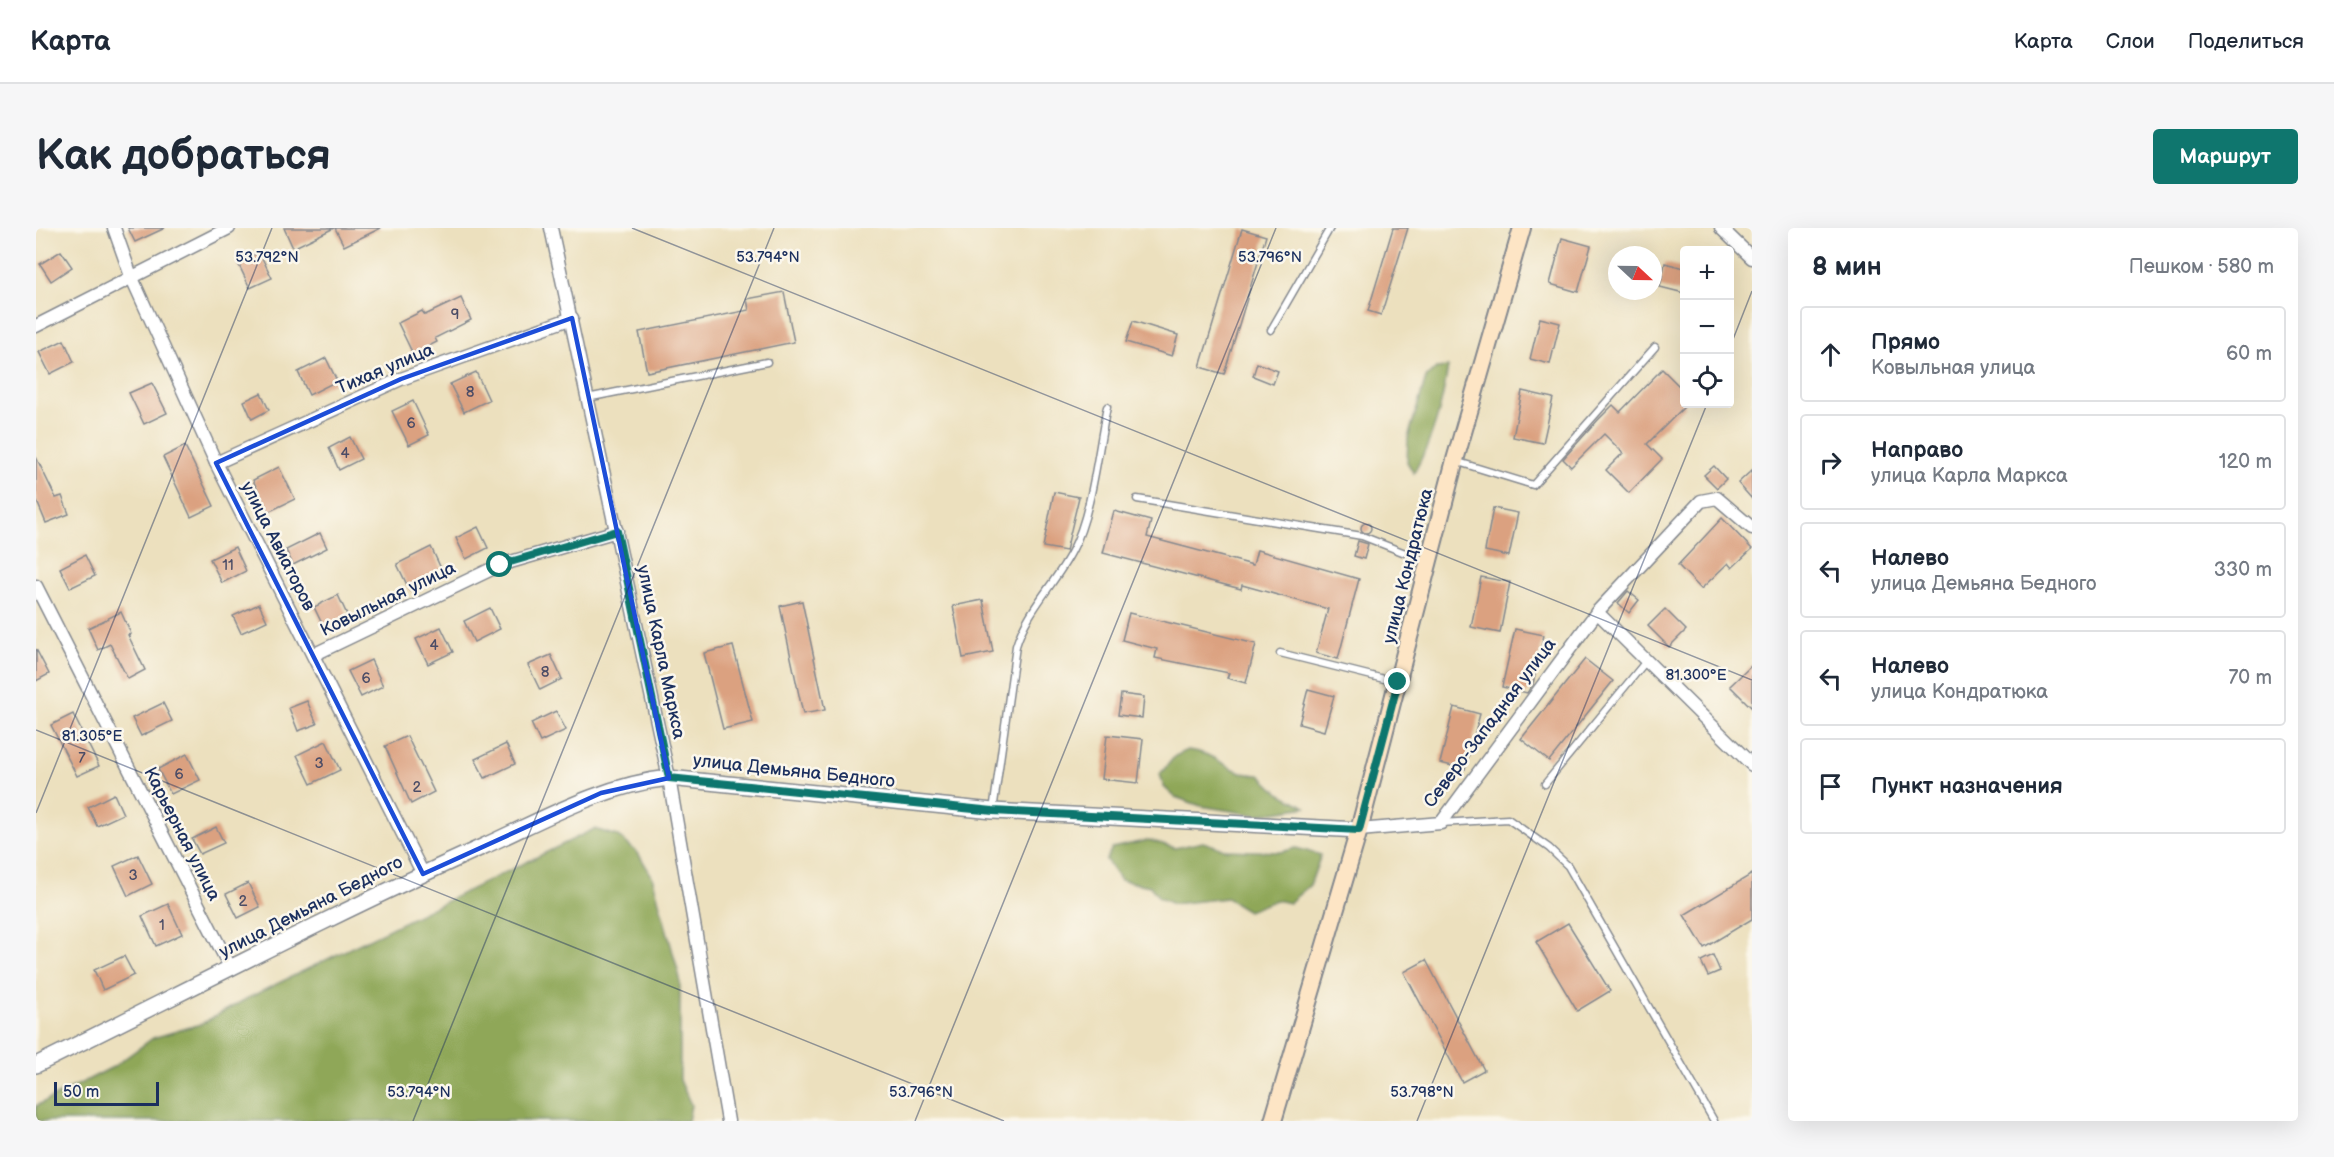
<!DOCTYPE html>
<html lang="ru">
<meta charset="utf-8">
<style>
body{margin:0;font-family:"Balsamiq Sans",sans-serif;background:#f6f6f7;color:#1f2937}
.controls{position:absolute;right:18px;top:18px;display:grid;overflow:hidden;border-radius:6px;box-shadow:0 6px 24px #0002}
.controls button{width:54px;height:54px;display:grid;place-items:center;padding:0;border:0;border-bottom:2px solid #e0e1e3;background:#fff;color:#1f2937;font:30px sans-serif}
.compass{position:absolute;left:1572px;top:18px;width:54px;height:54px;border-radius:50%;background:#fff;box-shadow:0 6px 24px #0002;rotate:112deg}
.scale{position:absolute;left:18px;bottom:15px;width:105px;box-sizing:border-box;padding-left:6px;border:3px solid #1b2f5e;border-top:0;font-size:16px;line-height:21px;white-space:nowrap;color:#1b2f5e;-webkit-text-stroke:4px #fbf7ec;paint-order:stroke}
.stop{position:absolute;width:18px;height:18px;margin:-14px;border:4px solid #0f766e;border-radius:50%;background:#fff}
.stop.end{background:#0f766e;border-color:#fff;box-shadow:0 2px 6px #0008}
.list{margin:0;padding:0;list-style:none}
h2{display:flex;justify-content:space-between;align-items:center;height:78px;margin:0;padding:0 24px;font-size:26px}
h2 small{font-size:20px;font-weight:400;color:#747a83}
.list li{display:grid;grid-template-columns:39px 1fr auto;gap:18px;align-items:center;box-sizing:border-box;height:96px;margin:0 12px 12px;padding:0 12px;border:2px solid #e0e1e3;border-radius:6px}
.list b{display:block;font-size:22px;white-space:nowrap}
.list p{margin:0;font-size:20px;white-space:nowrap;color:#747a83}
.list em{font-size:20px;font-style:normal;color:#747a83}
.icon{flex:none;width:33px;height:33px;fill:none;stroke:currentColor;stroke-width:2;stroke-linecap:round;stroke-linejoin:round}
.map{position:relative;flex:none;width:1716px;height:893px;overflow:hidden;border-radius:6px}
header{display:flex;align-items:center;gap:36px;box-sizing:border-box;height:84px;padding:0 30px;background:#fff;border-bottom:2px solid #e0e1e3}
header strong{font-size:28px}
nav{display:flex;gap:33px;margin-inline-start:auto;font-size:21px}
.intro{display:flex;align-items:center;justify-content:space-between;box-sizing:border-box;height:144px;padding:0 36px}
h1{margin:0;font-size:42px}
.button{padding:15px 27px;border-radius:6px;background:#0f766e;color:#fff;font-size:21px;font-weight:700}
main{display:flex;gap:36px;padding:0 36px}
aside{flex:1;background:#fff;border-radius:6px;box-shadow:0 6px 24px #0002}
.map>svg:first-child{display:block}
.forest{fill:#8fa759;stroke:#556b5c;stroke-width:1.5}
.building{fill:#dba180}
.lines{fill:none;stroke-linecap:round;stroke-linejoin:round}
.service-casing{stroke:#84888e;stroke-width:9}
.minor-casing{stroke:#84888e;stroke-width:15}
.tertiary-casing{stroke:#84888e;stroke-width:18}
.secondary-casing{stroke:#84888e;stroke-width:20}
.service{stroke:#fff;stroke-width:6}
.minor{stroke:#fff;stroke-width:12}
.tertiary{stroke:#fff;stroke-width:15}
.secondary{stroke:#fde5c5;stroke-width:16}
.route{stroke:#0f766e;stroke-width:8}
.marked{fill:none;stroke:#1d4ed8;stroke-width:4.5;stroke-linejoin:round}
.ticks{fill:none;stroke:#1b2f5e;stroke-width:1.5;stroke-opacity:0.45}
.labels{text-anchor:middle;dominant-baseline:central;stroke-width:5;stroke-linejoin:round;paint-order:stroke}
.number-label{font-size:15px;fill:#4b4c66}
.street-label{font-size:18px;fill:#1b2f5e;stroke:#fbf7ec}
.ticks-label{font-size:15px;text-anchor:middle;fill:#1b2f5e;stroke:#fbf7ec;stroke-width:5;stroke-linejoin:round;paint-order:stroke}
</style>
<header>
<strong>Карта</strong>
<nav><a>Карта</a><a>Слои</a><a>Поделиться</a></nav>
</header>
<div class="intro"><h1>Как добраться</h1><a class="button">Маршрут</a></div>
<main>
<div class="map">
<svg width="1716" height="893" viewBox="0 0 1716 893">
<rect width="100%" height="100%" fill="#fbf7ec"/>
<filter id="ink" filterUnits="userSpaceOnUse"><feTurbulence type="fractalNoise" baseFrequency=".0167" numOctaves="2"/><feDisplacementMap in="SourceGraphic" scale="12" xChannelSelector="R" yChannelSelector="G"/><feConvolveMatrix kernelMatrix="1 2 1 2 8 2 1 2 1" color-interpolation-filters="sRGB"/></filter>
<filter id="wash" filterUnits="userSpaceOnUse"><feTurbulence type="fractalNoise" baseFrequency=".008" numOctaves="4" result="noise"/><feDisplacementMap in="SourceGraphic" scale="24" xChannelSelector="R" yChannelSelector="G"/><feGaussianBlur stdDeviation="1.35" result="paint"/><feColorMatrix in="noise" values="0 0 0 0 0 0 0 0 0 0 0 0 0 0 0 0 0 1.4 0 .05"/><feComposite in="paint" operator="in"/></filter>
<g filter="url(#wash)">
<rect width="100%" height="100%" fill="#ece0be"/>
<g class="forest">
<path d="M1412,139c-6,39 -15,72 -34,106l-7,-11 1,-24 18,-60 10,-10z"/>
<path d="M1152,522c29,2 42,26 72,25l19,18 27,14 -50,8 -55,-9 -26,-9 -11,-10 -4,-13 15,-18z"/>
<path d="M558,601l24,7 20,17 14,23 28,102v102l11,25 -3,16h-652v-15l77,-39 40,-29 48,-14 47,-26z"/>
<path d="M1113,612l26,8 28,-6 24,8 54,2 15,-4 25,7 -11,30 -21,18 -13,-3 -28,11 -21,-13 -54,6 -14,-6 -9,-12 -29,-6 -15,-20 6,-12z"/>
</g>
<g id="blocks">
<g class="building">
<path d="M92,0h37l-30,14z"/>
<path d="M248,0h50l-41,20z"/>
<path d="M299,0h46l-37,18z"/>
<path d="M1357,0h15l-27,87 -13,-4z"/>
<path d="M1206,1l24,7 -42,138 -24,-7z"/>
<path d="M1526,10l29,8 -13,46 -28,-8z"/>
<path d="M25,23l11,16 -21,14 -11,-17z"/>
<path d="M223,24l13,26 -22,10 -12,-25z"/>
<path d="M1629,35l19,5v25l-24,-6z"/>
<path d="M748,64l10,50 -147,30 -8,-40 110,-22 -2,-11z"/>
<path d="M425,70l10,22 -36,18 2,4 -24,12 -15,-31 24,-12 3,4z"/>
<path d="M1504,90l20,5 -10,41 -20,-5z"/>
<path d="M1097,93l45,14 -6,21 -46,-14z"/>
<path d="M28,112l10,22 -24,12 -11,-22z"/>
<path d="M290,130l11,23 -28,14 -11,-23z"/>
<path d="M1221,135l21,8 -5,13 -20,-8z"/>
<path d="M1626,141l22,22v16l-37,37 15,15 -33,34 -23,-23 17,-17 -19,-19 -33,33 -8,-8 35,-39 15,-15 7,7z"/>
<path d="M440,144l13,28 -25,12 -14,-28z"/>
<path d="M116,155l15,30 -23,11 -15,-31z"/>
<path d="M1486,163l31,7 -10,45 -30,-6z"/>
<path d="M225,165l8,17 -17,9 -8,-18z"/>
<path d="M377,173l16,34 -20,10 -17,-34z"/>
<path d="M314,209l11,22 -22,11 -10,-22z"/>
<path d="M149,218l29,60 -23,11 -28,-60z"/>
<path d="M0,229l20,41 6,-2 7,18 -23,9 -10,-24z"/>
<path d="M1678,238l12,13 -9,9 -13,-13z"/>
<path d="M243,239l16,32 -27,13 -15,-32z"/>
<path d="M1716,242v29l-14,-16z"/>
<path d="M1018,264l25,5 -13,54 -23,-4z"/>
<path d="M1457,280l25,5 -9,43 -24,-5z"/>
<path d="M1078,283l37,10 -4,16 106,28 4,-15 102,29 -21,80 -22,-6 12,-44 -86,-24 -1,4 -138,-36z"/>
<path d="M1686,290l30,31 -20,19 -4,-5 -27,26 -23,-24z"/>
<circle cx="1330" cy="300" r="5"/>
<path d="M442,299l10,21 -22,11 -10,-21z"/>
<path d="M284,305l7,15 -34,17 -7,-15z"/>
<path d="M1322,313l10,3 -4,15 -10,-3z"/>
<path d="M199,319l11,24 -24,12 -12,-24z"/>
<path d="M395,319l13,28 -34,16 -13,-27z"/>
<path d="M49,327l10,21 -25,12 -10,-20z"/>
<path d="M1445,349l29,5 -10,51 -29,-6z"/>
<path d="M1592,363l11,9 -10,13 -11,-10z"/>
<path d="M302,367l11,24 -24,11 -11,-23z"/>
<path d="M947,372l10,52 -30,6 -10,-52z"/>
<path d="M766,373l23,109 -22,4 -23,-108z"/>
<path d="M223,376l8,17 -26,12 -8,-17z"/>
<path d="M454,380l10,21 -26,13 -10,-21z"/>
<path d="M1629,381l21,21 -17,17 -21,-21z"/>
<path d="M85,384l10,22 -3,1 17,35 -17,9 -18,-35 -12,6 -10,-22z"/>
<path d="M1093,385l127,31 -10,39 -19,-5 2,-5 -74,-15 2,-9 -35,-9z"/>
<path d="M405,399l12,25 -25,12 -12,-25z"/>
<path d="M1479,401l29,6 -11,49 -6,9 -25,-6z"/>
<path d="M697,418l20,76 -30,7 -19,-76z"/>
<path d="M0,421l13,25 -13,7z"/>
<path d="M515,427l11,24 -22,11 -12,-25z"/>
<path d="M1549,431l28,22 -64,80 -28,-22z"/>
<path d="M335,432l12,26 -22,11 -13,-26z"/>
<path d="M1716,437v43l-22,-22z"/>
<path d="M1272,461l26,7 -10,35 -25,-7z"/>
<path d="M1085,466l23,3 -2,21 -24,-3z"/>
<path d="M271,473l10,23 -19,7 -9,-23z"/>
<path d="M127,475l9,18 -31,15 -9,-18z"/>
<path d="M1418,479l26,7 -15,55 -25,-6z"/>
<path d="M520,483l10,19 -26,12 -9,-19z"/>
<path d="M37,486l26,52 -22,10 -26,-51z"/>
<path d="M1071,507l36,4 -5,44 -36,-4z"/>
<path d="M371,508l27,56 -23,12 -26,-58z"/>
<path d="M290,513l14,29 -29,14 -14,-29z"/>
<path d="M470,516l9,20 -30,14 -10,-19z"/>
<path d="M151,526l13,26 -29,14 -13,-25z"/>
<path d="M78,566l9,20 -26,12 -9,-19z"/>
<path d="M180,599l8,16 -24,11 -8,-15z"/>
<path d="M102,627l14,29 -24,12 -14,-30z"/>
<path d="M1716,646v45l-48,29 -20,-33z"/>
<path d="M212,655l12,24 -22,11 -12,-24z"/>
<path d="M132,676l14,30 -26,12 -14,-30z"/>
<path d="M1532,695l42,68 -33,20 -41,-69z"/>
<path d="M1677,727l7,16 -12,5 -7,-15z"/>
<path d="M88,728l10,19 -31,15 -9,-20z"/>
<path d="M1390,732l58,110 -22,12 -58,-110z"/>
</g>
</g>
</g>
<g filter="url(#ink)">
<use href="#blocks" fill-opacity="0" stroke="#84888e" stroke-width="1.5"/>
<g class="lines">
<defs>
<g id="service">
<path d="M1235,102l59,-102"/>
<path d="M551,170l180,-36"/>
<path d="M1419,233l78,24 122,-138"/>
<path d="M1101,271l225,37 66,26"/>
<path d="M1244,425l116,29"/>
<path d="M1509,556l102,-124"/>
<path d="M957,583l23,-165c11,-36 39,-62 56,-95 20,-37 26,-102 35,-144"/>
<path d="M1405,595l67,-4 41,29 19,18 146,255"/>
</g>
<g id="minor">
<path d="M78,0l17,48 85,187 207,411"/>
<path d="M515,0l118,550 59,343"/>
<path d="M1685,0l31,30"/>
<path d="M0,98l193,-98"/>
<path d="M180,235l185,-84 171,-61"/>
<path d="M0,358l195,383"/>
<path d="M1561,384l155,153"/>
<path d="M277,427l187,-90 117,-34"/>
<path d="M1323,602l82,-7 156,-211 104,-111 16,-3 35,30"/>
</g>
<path id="tertiary" d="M0,837c148,-73 295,-150 446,-218 60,-27 120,-62 187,-69l324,33 366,19"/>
<path id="secondary" d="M1237,893l86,-291 96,-370 67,-232"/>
</defs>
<use href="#service" class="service-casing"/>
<use href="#minor" class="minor-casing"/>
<use href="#tertiary" class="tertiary-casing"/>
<use href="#secondary" class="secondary-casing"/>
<use href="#service" class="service"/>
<use href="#minor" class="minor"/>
<use href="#tertiary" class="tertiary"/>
<use href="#secondary" class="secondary"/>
</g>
</g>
<g class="lines" filter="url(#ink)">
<path class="route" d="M464,337l117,-34 52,247 324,33 366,19 39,-148"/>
</g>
<path class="marked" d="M536,90l97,460 -68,15 -178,81 -207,-411 185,-84z"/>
<path class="ticks" d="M596,0l1120,452M1694,119l22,-56M0,502l968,391M0,585l236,-585M377,893l361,-893M879,893l361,-893M1381,893l290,-717"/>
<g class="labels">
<g class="number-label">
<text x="419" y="86">9</text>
<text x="434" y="164">8</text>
<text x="375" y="195">6</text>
<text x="309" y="225">4</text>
<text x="192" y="337">11</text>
<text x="398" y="417">4</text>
<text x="509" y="444">8</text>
<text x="330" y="450">6</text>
<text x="46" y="530">7</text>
<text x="283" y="535">3</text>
<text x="143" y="546">6</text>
<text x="381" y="559">2</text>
<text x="97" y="647">3</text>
<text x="207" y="673">2</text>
<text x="126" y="697">1</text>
</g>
<g class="street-label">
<text transform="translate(349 141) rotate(-23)">Тихая улица</text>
<text transform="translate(242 318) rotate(63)">улица Авиаторов</text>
<text transform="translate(1372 338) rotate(-76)">улица Кондратюка</text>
<text transform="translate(352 371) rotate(-26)">Ковыльная улица</text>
<text transform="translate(625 424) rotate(78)">улица Карла Маркса</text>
<text transform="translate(1454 495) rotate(-53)">Северо-Западная улица</text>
<text transform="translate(758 543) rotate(6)">улица Демьяна Бедного</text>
<text transform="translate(146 606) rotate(63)">Карьерная улица</text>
<text transform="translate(275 679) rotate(-27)">улица Демьяна Бедного</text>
</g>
</g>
<g class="ticks-label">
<text x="732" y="34">53.794°N</text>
<text x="231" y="34">53.792°N</text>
<text x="1234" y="34">53.796°N</text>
<text x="1660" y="452">81.300°E</text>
<text x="56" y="513">81.305°E</text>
<text x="383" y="869">53.794°N</text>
<text x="885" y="869">53.796°N</text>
<text x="1386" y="869">53.798°N</text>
</g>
</svg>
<div class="controls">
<button>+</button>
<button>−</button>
<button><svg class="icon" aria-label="locate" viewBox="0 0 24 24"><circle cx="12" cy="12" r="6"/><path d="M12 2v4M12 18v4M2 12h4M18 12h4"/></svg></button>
</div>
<svg class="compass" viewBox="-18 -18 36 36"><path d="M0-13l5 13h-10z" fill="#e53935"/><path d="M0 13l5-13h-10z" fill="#747a83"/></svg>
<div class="scale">50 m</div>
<div class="stop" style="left:464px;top:337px"></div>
<div class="stop end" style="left:1362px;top:454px"></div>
</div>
<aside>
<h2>8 мин<small>Пешком · 580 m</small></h2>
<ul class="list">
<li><svg class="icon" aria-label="ahead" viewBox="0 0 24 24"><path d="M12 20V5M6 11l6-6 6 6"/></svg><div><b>Прямо</b><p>Ковыльная улица</p></div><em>60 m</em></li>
<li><svg class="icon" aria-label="right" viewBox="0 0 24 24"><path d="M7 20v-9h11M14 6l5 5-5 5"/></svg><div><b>Направо</b><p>улица Карла Маркса</p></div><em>120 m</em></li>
<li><svg class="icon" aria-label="left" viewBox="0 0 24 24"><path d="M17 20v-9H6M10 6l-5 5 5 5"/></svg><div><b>Налево</b><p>улица Демьяна Бедного</p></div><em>330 m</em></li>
<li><svg class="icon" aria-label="left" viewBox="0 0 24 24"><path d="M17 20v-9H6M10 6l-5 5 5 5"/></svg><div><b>Налево</b><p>улица Кондратюка</p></div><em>70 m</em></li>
<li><svg class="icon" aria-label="arrive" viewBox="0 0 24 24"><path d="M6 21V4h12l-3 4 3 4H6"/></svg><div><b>Пункт назначения</b></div></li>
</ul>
</aside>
</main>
